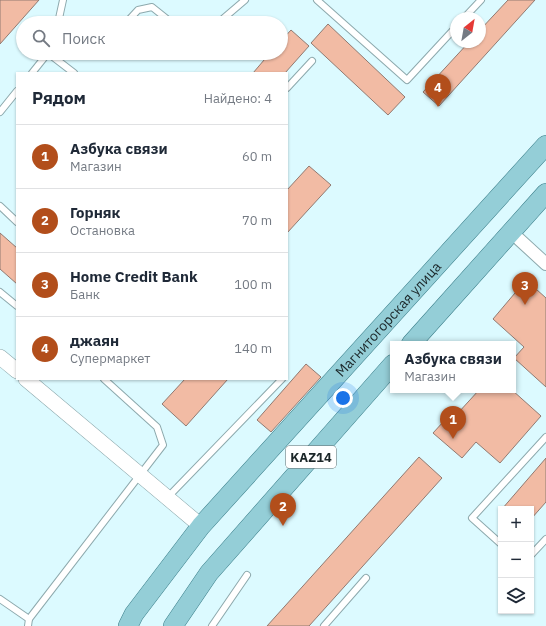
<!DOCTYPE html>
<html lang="ru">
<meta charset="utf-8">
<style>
body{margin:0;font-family:"IBM Plex Sans",sans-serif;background:#f2f2f3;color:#1f2937}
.controls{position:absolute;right:12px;bottom:12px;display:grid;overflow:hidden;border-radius:0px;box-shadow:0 1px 3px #0004}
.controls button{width:36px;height:36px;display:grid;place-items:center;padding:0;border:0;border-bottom:1px solid #e0e1e3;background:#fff;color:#1f2937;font:20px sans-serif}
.compass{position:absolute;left:450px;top:12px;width:36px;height:36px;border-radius:50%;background:#fff;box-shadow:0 1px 3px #0004;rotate:31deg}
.you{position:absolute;left:343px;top:398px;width:14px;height:14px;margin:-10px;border:3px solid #fff;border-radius:50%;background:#1a73e8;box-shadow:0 0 0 6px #1a73e833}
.badge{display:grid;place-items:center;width:26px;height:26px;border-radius:50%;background:#b24e1b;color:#fff;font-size:13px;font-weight:700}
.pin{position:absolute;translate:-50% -33px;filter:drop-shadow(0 1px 2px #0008)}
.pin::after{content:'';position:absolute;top:21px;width:14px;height:12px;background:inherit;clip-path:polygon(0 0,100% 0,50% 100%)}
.popup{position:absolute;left:390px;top:341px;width:126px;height:52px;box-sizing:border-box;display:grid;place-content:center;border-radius:0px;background:#fff;filter:drop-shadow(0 1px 3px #0005);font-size:13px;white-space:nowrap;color:#747a83}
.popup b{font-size:15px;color:#1f2937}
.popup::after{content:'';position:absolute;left:50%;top:100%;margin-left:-8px;border:8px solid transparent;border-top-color:#fff}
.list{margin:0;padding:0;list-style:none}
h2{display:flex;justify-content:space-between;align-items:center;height:52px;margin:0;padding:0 16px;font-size:17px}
h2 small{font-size:13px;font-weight:400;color:#747a83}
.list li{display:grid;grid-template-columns:26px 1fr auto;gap:12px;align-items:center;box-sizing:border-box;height:64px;padding:0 16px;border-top:1px solid #e0e1e3}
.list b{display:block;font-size:15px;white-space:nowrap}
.list p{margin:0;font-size:13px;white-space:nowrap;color:#747a83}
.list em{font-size:13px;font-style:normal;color:#747a83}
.icon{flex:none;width:22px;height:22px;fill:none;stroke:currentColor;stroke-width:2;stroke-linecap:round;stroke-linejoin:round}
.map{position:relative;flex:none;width:546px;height:626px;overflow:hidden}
.search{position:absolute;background:#fff;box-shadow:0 1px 3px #0004;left:16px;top:16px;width:272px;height:44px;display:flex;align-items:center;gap:10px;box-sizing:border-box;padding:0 14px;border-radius:22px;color:#747a83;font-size:15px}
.panel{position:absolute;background:#fff;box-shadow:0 1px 3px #0004;left:16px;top:72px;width:272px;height:308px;border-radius:0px}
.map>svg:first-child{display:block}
.building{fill:#f2bba4;stroke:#917a71}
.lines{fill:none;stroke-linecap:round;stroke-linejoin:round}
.service-casing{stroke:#8da9ad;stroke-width:8}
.minor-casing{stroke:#8da9ad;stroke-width:14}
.tertiary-casing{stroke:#8da9ad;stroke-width:16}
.primary-casing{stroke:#3b7e89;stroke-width:20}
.service{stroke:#fff;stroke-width:6}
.minor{stroke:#fff;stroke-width:12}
.tertiary{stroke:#fff;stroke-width:15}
.primary{stroke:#94ced7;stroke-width:19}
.labels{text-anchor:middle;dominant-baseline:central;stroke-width:4;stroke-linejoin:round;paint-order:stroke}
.shield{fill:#fff;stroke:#5f6768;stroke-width:1}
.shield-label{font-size:13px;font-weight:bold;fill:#1b2628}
.street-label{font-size:14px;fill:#1b2628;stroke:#fff}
</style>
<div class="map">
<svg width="546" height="626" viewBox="0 0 546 626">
<rect width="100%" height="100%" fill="#dcfaff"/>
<g class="building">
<path d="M0,0h39l-39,44z"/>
<path d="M508,0h27l-96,106 -16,-14 46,-50h11v-12z"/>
<path d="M328,24l77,73 -17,18 -77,-72z"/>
<path d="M291,30l18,16 -24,27h-32l17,-20h11v-12z"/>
<path d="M309,166l22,19 -44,48v-43z"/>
<path d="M0,233l17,15v36l-17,-15z"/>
<path d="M526,280l20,18v89l-32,-29 10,-11 -31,-28z"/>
<path d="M306,364l15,13 -50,55 -14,-12z"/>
<path d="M185,379h43l-42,47 -24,-22z"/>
<path d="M479,390h33l29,26 -41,47 -24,-21 -14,16 -29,-25 11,-12 4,3z"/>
<path d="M419,457l23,21 -133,148h-42z"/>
<path d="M546,458v44l-15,17v-10h-29z"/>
</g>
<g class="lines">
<defs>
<g id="service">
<path d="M317,0l90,80 49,-53"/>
<path d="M464,18l17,-18"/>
<path d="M58,23l5,-23"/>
<path d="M126,23l12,-13 14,-3 20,16"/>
<path d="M218,23l27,-23"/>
<path d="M48,53l26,20"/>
<path d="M149,53l9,1 3,-1"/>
<path d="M32,73l16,-20"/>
<path d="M287,88l25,-27"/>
<path d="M0,112l17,-21"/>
<path d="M0,206l17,16"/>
<path d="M0,292l17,14"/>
<path d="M167,498l115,-119"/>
<path d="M501,544l-29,-26 74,-81"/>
<path d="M531,555l15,-16"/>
<path d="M0,599l29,20"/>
<path d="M28,626l1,-7 134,-174 -6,-18 -53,-48"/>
<path d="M212,626l35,-51"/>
<path d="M324,626l42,-48"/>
</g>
<path id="minor" d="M510,231l36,33"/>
<g id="tertiary">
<path d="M0,357l17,14"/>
<path d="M26,379l175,147"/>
</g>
<g id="primary">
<path d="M411,344l135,-151"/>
<path id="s1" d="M128,626l6,-12 67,-88 345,-381"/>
<path d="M173,626l36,-53 184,-209"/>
</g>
</defs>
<use href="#service" class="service-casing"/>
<use href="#minor" class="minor-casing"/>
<use href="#tertiary" class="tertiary-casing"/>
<use href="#primary" class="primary-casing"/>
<use href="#service" class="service"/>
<use href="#minor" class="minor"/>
<use href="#tertiary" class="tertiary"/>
<use href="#primary" class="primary"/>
</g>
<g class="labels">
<rect class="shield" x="286" y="446" width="50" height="22" rx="3"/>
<g class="shield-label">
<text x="311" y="457">KAZ14</text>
</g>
<g class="street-label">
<text stroke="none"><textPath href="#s1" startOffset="403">Магнитогорская улица</textPath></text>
</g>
</g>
</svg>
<div class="controls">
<button>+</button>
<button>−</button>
<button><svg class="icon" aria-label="layers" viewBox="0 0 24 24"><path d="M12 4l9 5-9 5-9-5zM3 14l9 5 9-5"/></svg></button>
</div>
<svg class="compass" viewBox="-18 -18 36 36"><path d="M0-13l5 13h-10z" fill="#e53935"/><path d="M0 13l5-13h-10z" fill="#747a83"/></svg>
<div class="you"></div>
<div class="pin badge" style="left:453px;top:439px">1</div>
<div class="popup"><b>Азбука связи</b>Магазин</div>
<div class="pin badge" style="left:283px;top:526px">2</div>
<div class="pin badge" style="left:525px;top:305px">3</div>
<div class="pin badge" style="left:438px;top:107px">4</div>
<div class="search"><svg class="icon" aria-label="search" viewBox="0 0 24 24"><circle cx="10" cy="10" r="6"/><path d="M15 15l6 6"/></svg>Поиск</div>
<section class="panel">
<h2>Рядом<small>Найдено: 4</small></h2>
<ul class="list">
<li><span class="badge">1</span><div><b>Азбука связи</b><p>Магазин</p></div><em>60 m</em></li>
<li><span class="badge">2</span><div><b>Горняк</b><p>Остановка</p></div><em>70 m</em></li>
<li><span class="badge">3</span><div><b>Home Credit Bank</b><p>Банк</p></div><em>100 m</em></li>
<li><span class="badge">4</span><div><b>джаян</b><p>Супермаркет</p></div><em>140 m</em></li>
</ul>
</section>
</div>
